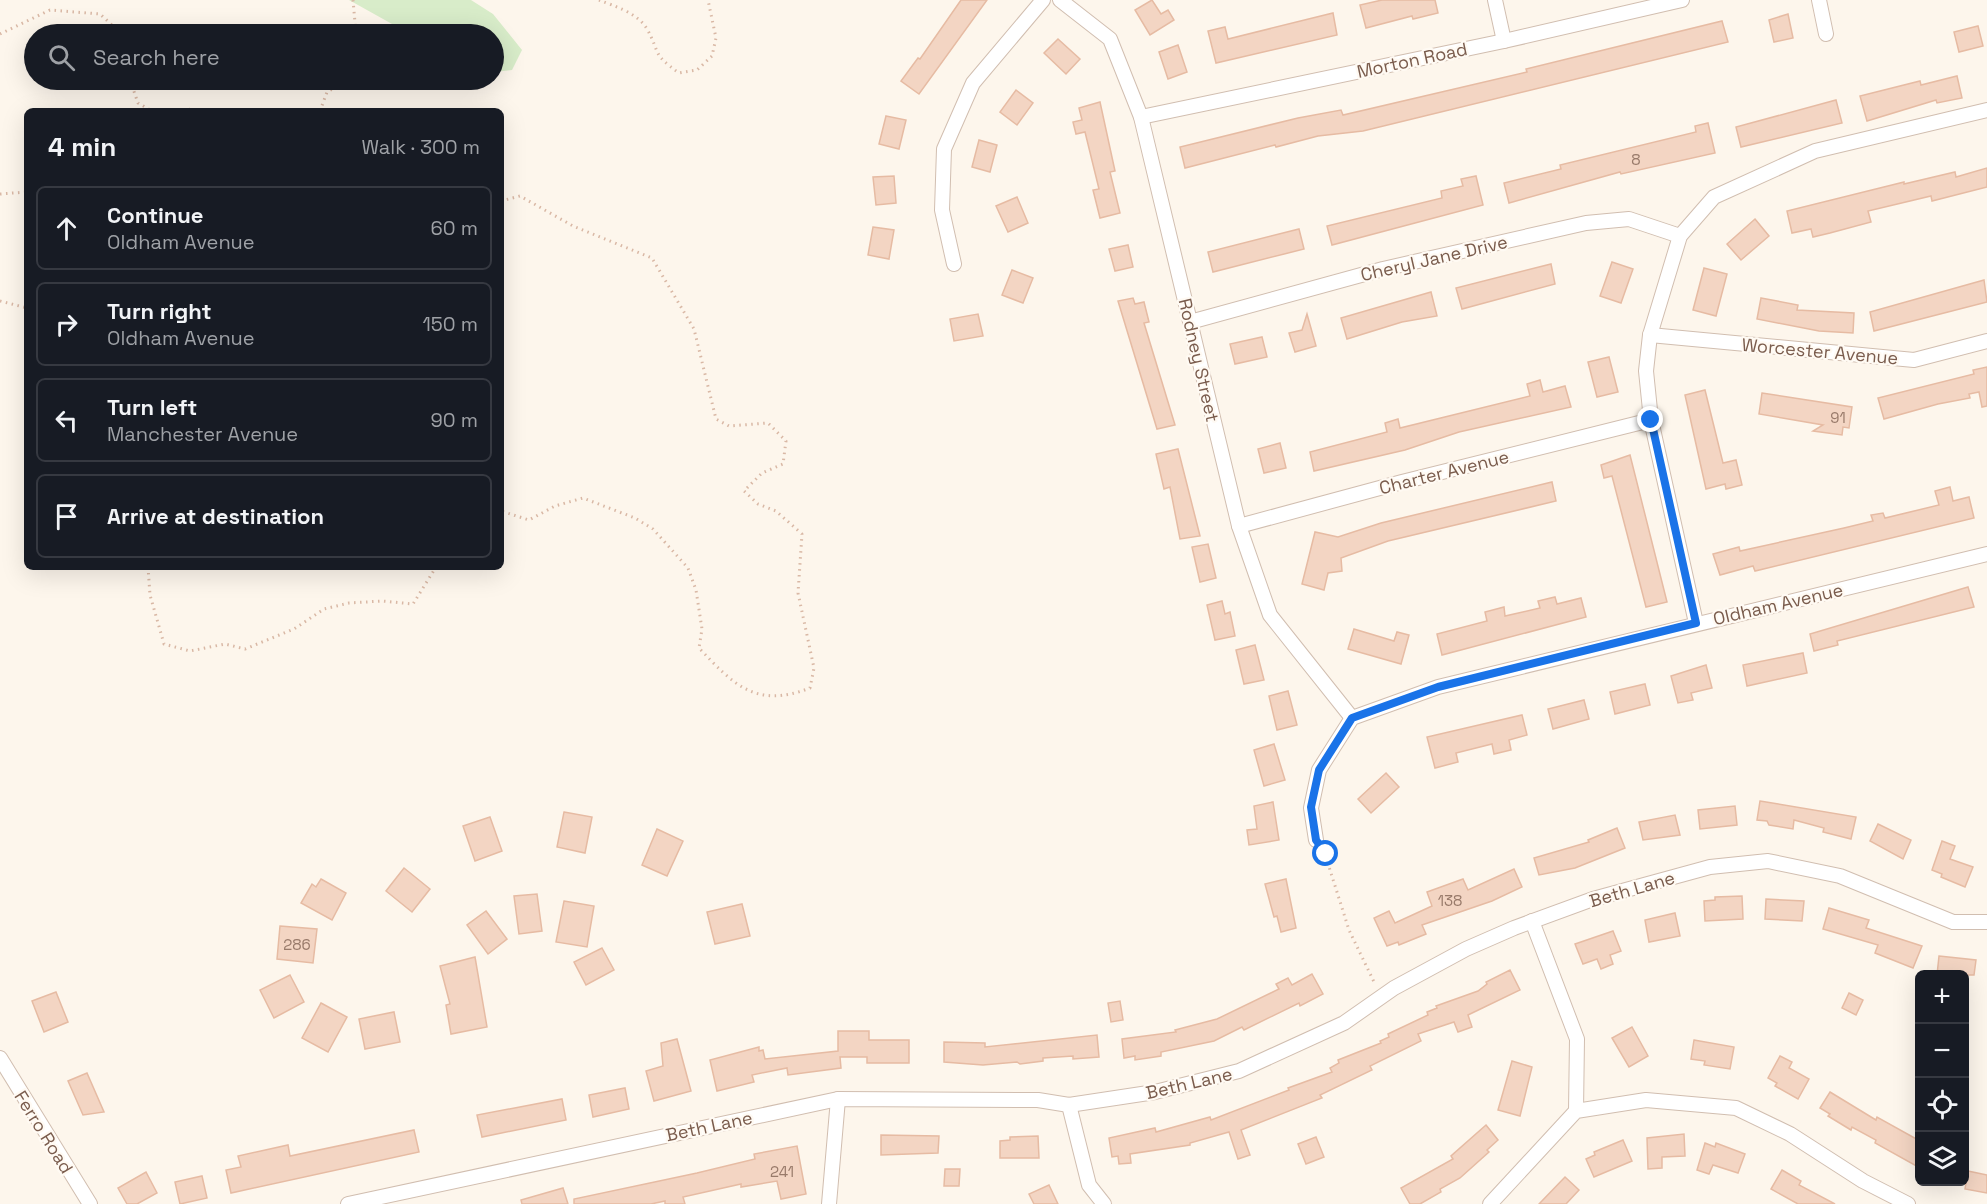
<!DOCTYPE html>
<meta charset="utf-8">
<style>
body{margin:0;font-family:"Space Grotesk",sans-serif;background:#20242c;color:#f1f3f6}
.controls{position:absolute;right:18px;bottom:18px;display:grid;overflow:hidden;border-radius:9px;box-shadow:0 6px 24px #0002}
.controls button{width:54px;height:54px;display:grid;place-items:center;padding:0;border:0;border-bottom:2px solid #363941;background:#171b24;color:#f1f3f6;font:30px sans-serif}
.stop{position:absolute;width:18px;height:18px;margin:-14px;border:4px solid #1a73e8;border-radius:50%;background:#fff}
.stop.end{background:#1a73e8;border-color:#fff;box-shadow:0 2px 6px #0008}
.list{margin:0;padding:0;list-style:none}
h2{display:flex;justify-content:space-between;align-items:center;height:78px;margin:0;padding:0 24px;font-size:26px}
h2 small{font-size:20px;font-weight:400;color:#9ea1a6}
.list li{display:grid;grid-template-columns:39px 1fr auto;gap:18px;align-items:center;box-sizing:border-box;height:84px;margin:0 12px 12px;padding:0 12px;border:2px solid #363941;border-radius:9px}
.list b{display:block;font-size:22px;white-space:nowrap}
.list p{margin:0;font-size:20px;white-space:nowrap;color:#9ea1a6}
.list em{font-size:20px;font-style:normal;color:#9ea1a6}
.icon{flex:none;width:33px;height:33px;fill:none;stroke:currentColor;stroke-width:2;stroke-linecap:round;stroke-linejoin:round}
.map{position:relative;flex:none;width:1987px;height:1204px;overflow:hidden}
.search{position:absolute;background:#171b24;box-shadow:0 6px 24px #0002;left:24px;top:24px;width:480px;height:66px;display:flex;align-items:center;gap:15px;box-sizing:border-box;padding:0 21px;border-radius:33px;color:#9ea1a6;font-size:22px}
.panel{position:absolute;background:#171b24;box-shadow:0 6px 24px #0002;left:24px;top:108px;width:480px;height:462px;border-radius:9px}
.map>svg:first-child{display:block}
.green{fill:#d8ecc9}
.building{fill:#f3d5c3;stroke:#e6bba3;stroke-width:1.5}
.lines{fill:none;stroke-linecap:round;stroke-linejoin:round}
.street-casing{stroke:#d1beb0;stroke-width:16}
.path{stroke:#d9b8a5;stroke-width:3;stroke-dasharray:1.5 4.5;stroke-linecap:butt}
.street{stroke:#fff;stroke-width:14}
.route{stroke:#1a73e8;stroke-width:8}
.labels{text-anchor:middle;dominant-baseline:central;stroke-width:4.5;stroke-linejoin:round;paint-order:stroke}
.number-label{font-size:15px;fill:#987a6a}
.street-label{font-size:18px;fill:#7a5c4d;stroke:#fffaf3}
</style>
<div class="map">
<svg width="1987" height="1204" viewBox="0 0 1987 1204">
<rect width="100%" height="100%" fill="#fdf6ec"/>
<path class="green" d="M349,0h122l22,14 29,36 -10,20 -18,2v-38h-84z"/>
<g class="building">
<path d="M961,0h26l-68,94 -18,-13 17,-23 2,1z"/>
<path d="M1152,0l9,14 7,-4 6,10 -24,15 -15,-25z"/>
<path d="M1382,0h53l3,13 -25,6 -1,-3 -46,12 -6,-23z"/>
<path d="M1333,13l4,22 -121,28 -8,-32 17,-4 3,12z"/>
<path d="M1788,14l5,24 -19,4 -5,-22z"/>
<path d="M1722,21l6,21 -365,89 -45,5 -42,11 -1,-2 -90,23 -5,-21 118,-29 43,-8 2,5 184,-43 -1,-3z"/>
<path d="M1978,26l5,20 -24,6 -5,-20z"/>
<path d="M1058,39l22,20 -14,15 -22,-21z"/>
<path d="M1178,45l9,27 -19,7 -9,-27z"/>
<path d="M1957,76l5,22 -25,5 -1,-3 -69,21 -7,-25 60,-15 1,4z"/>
<path d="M1016,90l17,13 -16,22 -17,-13z"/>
<path d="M1836,100l6,23 -101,24 -5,-20z"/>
<path d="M1100,102l15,69 -5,1 10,41 -20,5 -7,-28 6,-1 -14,-57 -9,2 -3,-12 9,-2 -3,-12z"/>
<path d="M886,116l20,4 -7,29 -20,-5z"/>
<path d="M1708,123l7,30 -94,21 -1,-2 -111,31 -5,-20 57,-14 -1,-4 136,-33 -1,-6z"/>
<path d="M979,140l18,5 -7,27 -18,-5z"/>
<path d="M1987,168v19l-55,14 -1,-5 -63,15 3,11 -41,11 -17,4 -2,-8 -19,4 -5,-22 117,-29v2l51,-12 1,5z"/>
<path d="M894,176l2,27 -20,2 -3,-28z"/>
<path d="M1476,176l7,29 -151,40 -5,-19 115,-28 -1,-7 22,-5 -2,-7z"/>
<path d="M1017,197l11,26 -20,9 -12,-26z"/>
<path d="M1755,219l14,17 -28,24 -14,-16z"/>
<path d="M873,227l21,3 -5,29 -21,-4z"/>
<path d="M1299,229l5,20 -91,23 -5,-20z"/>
<path d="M1128,245l5,22 -18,4 -6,-22z"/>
<path d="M1612,262l21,7 -12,34 -21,-7z"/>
<path d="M1551,264l4,20 -93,25 -6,-21z"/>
<path d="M1704,268l23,6 -11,42 -23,-6z"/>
<path d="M1012,270l21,8 -10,25 -21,-8z"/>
<path d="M1984,280l3,22 -113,29 -4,-19z"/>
<path d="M1431,292l6,24 -35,6 -55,17 -6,-21z"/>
<path d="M1133,298l2,6 9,-2 5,20 -5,1 31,102 -18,4 -39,-128z"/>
<path d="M1761,298l37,7 -1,5 57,3 -1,20 -34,-2 -62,-12z"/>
<path d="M978,314l5,22 -29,5 -4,-22z"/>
<path d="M1307,314l9,32 -21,6 -6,-19 13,-3z"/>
<path d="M1262,337l5,20 -32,7 -5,-20z"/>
<path d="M1609,357l9,35 -21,5 -9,-35z"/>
<path d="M1987,367v39l-5,1 -3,-15 -10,2 1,4 -32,6 -54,15 -6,-21 96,-24 -1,-4z"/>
<path d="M1540,380l3,12 22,-6 6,21 -112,25 -54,18 -91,21 -4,-19 77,-20 -2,-9 13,-4 2,9 130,-32 -3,-12z"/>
<path d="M1705,390l18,73 13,-3 6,25 -16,4 -1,-5 -19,5 -21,-94z"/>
<path d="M1762,393l90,14 -3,21 -6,-1 -1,8 -29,-4 10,-6 -64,-11z"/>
<path d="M1280,443l6,25 -22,5 -6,-24z"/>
<path d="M1178,449l22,87 -20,3 -10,-52 -6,2 -8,-35z"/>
<path d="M1630,455l37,147 -21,5 -34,-131 -8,2 -3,-13z"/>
<path d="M1552,482l4,19 -168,40 -47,17 1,13 -14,2 -4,17 -22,-6 13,-52 23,5 43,-14z"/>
<path d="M1950,487l3,14 16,-4 5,21 -219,53 -2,-5 -33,9 -7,-21 26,-7 1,4 104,-23 29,-7 -2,-6 12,-2 2,5 54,-13 -4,-14z"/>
<path d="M1208,544l8,34 -16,4 -8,-35z"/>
<path d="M1968,587l6,20 -137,34 1,4 -24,6 -4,-17z"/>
<path d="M1555,597l2,7 24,-6 5,19 -144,38 -5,-21 50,-13 -2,-9 19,-5 1,9 35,-8 -2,-7z"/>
<path d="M1222,601l3,13 5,-2 5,24 -20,4 -8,-35z"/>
<path d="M1354,629l40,12 3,-9 12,3 -8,29 -53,-15z"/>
<path d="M1255,645l9,35 -20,4 -8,-34z"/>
<path d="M1803,653l4,20 -60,13 -4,-21z"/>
<path d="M1706,665l6,23 -21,5 2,7 -15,3 -7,-27z"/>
<path d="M1645,684l5,21 -35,9 -5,-22z"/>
<path d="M1288,691l9,34 -20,5 -8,-34z"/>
<path d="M1584,700l5,19 -36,10 -5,-20z"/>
<path d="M1522,715l5,20 -18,5 2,10 -17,4 -2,-10 -36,9 2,9 -23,6 -8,-31z"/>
<path d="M1274,744l11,36 -21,6 -10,-36z"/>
<path d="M1386,773l13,14 -28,26 -13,-14z"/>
<path d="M1760,801l96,16 -5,22 -28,-7 1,-4 -30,-8 -1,9 -24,-4 -2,-4 -10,-1z"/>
<path d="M1273,802l6,38 -30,5 -2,-15 10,-1 -3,-23z"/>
<path d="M1735,806l2,19 -37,4 -2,-19z"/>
<path d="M564,812l28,5 -7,36 -28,-6z"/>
<path d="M1675,815l5,20 -37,5 -4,-18z"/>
<path d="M490,817l12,34 -27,10 -12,-35z"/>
<path d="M1878,824l33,16 -8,19 -33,-18z"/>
<path d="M1617,828l8,20 -50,20 -36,7 -5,-17 55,-16 -1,-2z"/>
<path d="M657,829l26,12 -16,35 -25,-11z"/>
<path d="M1942,841l13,5 -5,13 23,8 -8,20 -24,-10 1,-3 -10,-4z"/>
<path d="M404,868l26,21 -18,23 -26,-21z"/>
<path d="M1514,869l8,18 -30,14 -70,24 4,9 -27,11 -1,-3 -11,4 -13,-28 15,-7 6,12 37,-17 -5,-14 36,-13 5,11z"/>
<path d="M321,879l25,14 -14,27 -31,-17 11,-19 4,3z"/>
<path d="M1286,879l10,49 -15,4 -4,-16 -3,1 -9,-33z"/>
<path d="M537,894l5,37 -23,3 -5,-38z"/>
<path d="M1742,896l1,23 -38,2 -1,-20 11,-1v-3z"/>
<path d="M1766,899l38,2 -2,20 -37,-2z"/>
<path d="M564,901l30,5 -7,41 -31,-5z"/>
<path d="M742,904l8,32 -35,8 -8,-32z"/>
<path d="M1829,908l40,12 -3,8 56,18 -9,22 -38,-15 3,-8 -55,-16z"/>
<path d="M486,911l21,28 -19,15 -21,-29z"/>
<path d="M1675,913l5,23 -31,6 -4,-22z"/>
<path d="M280,926l37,3 -4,34 -36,-4z"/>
<path d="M1613,931l8,20 -11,4 3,9 -12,5 -4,-10 -14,5 -8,-20z"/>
<path d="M602,948l12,22 -28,15 -12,-23z"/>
<path d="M1939,956l37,4 -2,15h-37z"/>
<path d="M475,957l12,70 -36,7 -5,-29 4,-1 -10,-38z"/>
<path d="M1510,970l10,20 -52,25 4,12 -14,5 -4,-10 -36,12 3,7 -51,25 2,4 -52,25 2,3 -81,32 9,25 -12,4 -9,-27 -39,11v2l-60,9 1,9 -12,1 -1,-8 -6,1 -3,-19 46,-10 1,4 54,-15 1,3 78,-30 -1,-2 44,-16 -2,-4 9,-5 -1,-3 43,-17 -1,-2 9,-4 -1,-3 40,-19 -1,-3 10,-4 -1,-2 42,-15 9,-7 -1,-2z"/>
<path d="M1312,974l11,20 -23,12 -1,-3 -55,27 -2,-3 -28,14 -53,11v4l-26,4v-4l-11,2 -2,-19 54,-7 -1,-2 42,-11 62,-30 -3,-5 12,-6 4,7z"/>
<path d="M290,975l14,27 -30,16 -14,-28z"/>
<path d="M56,992l12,30 -24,10 -12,-31z"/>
<path d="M1849,993l14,7 -7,15 -14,-7z"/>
<path d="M1120,1001l3,19 -12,2 -3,-19z"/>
<path d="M321,1003l26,14 -19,35 -26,-14z"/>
<path d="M394,1012l6,30 -35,7 -6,-30z"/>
<path d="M1632,1027l16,29 -19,11 -17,-29z"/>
<path d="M838,1031h31v9h40v23h-42v-6h-27l1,11 -53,7 -1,-7 -35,7 2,7 -37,9 -7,-31 49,-13v4l4,-1 2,9 73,-8z"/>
<path d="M1097,1035l2,22 -26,2v-3l-30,2v3l-23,3 -3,-2 -34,3 -39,-3v-20l41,1v4z"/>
<path d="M677,1039l14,52 -37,10 -8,-30 17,-5 -2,-23z"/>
<path d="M1694,1040l40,7 -4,22 -26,-4 1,-4 -14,-2z"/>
<path d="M1780,1056l12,6 -3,6 20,11 -11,20 -23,-13 2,-3 -9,-5z"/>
<path d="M1512,1061l20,6 -12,49 -22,-6z"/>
<path d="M87,1073l17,39 -21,3 -15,-34z"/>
<path d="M625,1088l4,21 -36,8 -4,-22z"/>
<path d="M1830,1092l46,28 1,-3 43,24v27l-45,-25 1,-3 -24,-13 -1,3 -23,-14 2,-2 -10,-6z"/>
<path d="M562,1099l4,21 -84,17 -5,-22z"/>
<path d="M1486,1125l12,15 -11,10 2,2 -29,26 -20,11 1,3 -21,12h-10l-9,-16 52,-29 -2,-3z"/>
<path d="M414,1130l5,22 -188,41 -5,-23 15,-3 -3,-11 50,-11 2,11z"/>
<path d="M1684,1134l1,22 -23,1v11l-14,1 -1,-31z"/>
<path d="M881,1135l58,1 -1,17 -57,2z"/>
<path d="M1038,1136l1,22h-39v-17l10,-1v-3z"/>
<path d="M1316,1137l8,20 -18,7 -8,-20z"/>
<path d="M1623,1140l9,21 -38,16 -8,-18 9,-4 -1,-3z"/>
<path d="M1705,1143l10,4 1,-4 29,11 -7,19 -25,-8 -4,9 -12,-4z"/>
<path d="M797,1146l9,48 -25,5 -4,-18 -36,6v-3l-58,13 2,7h-20v-3l-14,3h-77v-5l123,-26 58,-14 -1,-5z"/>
<path d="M945,1169h15l-1,17h-15z"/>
<path d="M1782,1170l19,11 -2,4 36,19h-37l-27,-15z"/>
<path d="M1968,1171l19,4v18l-22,-4z"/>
<path d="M146,1172l11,21 -20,11h-10l-9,-16z"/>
<path d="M202,1176l5,22 -27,6 -5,-22z"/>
<path d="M1565,1177l14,13 -13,14h-27z"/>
<path d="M1049,1185l9,19h-24l-5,-10z"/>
<path d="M563,1188l5,16h-46l-1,-4z"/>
</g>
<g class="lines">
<defs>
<g id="street">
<path d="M1060,0l50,39 31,78 98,409 31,89 82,103"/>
<path d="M1495,0l9,41"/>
<path d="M1819,0l7,34"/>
<path d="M1141,117l363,-76 178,-41"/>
<path d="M954,264l-12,-54 2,-61 29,-66 70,-83"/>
<path d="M1190,322l193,-53 203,-46 43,-4 51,17"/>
<path d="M1650,335l264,25 73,-19"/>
<path d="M1239,526l163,-44 249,-62"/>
<path d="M1696,623l-45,-203 -5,-49 4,-36 30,-99 34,-39 101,-46 172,-41"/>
<path d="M1316,840l-5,-32 8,-38 33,-52 86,-31 549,-133"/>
<path d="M1532,921l45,118 -1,72"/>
<path d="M0,1058l90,146"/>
<path d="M1069,1105l20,80 15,19"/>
<path d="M348,1204l490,-105 200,1 31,5 86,-13 84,-21 105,-48 50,-35 72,-39 48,-21 79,-29 117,-32 58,-6 72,15 113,46h34"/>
<path d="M829,1204l9,-105"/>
<path d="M1490,1204l86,-93 70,-11 90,8 54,26 73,47 45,23"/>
</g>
</defs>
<use href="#street" class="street-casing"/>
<g class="path">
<path d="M353,0l3,34"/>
<path d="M599,0c15,6 39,13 48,29 14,25 4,24 32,44l18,-3 15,-14 4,-18 -8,-38"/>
<path d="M0,34l50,-24 50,4 13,12 4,8"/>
<path d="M130,80l8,23 14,8"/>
<path d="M183,111l8,-2 8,2"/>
<path d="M320,111l7,-19 15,-8 1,-4"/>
<path d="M0,194l27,-2"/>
<path d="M501,201l19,-5 53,30 79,32 42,71 22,90 13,7 39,-3 18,18 -3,23 -21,9 -18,18 14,13 18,7 26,23 -4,59 16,75 -4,20c-54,21 -76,-3 -111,-40l3,-19 -6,-39 -8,-22 -35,-39 -18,-11 -52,-20 -28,8 -26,14 -28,-9"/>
<path d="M0,301l27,7"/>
<path d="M148,567l2,28 14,49 26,7 35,-7 20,5 49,-20 30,-20 25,-6 33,-2 31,3 23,-37"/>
<path d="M1324,851l25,79 26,54"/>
</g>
<use href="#street" class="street"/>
</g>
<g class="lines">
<path class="route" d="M1326,854l-10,-14 -5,-33 8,-37 33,-52 86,-31 258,-64 -45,-203"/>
</g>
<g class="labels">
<g class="number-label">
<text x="1636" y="159">8</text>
<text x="1838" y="417">91</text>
<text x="1450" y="900">138</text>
<text x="297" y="944">286</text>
<text x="782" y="1171">241</text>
</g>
<g class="street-label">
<text transform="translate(1412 60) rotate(-12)">Morton Road</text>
<text transform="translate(1434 258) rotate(-13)">Cheryl Jane Drive</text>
<text transform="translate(1820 351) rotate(5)">Worcester Avenue</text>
<text transform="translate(1199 360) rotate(77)">Rodney Street</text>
<text transform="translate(1444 472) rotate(-14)">Charter Avenue</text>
<text transform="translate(1778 604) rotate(-13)">Oldham Avenue</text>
<text transform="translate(1632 889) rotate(-16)">Beth Lane</text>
<text transform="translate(1189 1083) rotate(-13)">Beth Lane</text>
<text transform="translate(709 1126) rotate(-12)">Beth Lane</text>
<text transform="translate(44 1132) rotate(58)">Ferro Road</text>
</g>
</g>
</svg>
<div class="controls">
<button>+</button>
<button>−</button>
<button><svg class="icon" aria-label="locate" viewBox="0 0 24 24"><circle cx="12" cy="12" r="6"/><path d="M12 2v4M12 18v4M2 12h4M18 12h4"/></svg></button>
<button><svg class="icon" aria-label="layers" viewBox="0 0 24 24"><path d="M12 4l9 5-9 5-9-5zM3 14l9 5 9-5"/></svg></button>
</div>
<div class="stop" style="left:1326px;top:854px"></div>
<div class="stop end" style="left:1651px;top:420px"></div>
<div class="search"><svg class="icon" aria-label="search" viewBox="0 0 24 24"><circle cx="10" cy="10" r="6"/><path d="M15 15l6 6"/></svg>Search here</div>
<section class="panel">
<h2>4 min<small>Walk · 300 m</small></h2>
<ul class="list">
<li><svg class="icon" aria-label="ahead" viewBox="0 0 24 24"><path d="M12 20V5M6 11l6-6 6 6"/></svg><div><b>Continue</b><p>Oldham Avenue</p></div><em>60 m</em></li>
<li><svg class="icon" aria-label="right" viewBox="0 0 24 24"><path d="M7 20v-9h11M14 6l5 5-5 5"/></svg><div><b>Turn right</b><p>Oldham Avenue</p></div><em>150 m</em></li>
<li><svg class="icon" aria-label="left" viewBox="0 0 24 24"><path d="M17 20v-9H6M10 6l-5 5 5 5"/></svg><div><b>Turn left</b><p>Manchester Avenue</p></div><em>90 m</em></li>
<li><svg class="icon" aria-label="arrive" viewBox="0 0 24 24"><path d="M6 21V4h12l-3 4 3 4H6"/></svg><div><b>Arrive at destination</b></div></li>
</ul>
</section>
</div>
